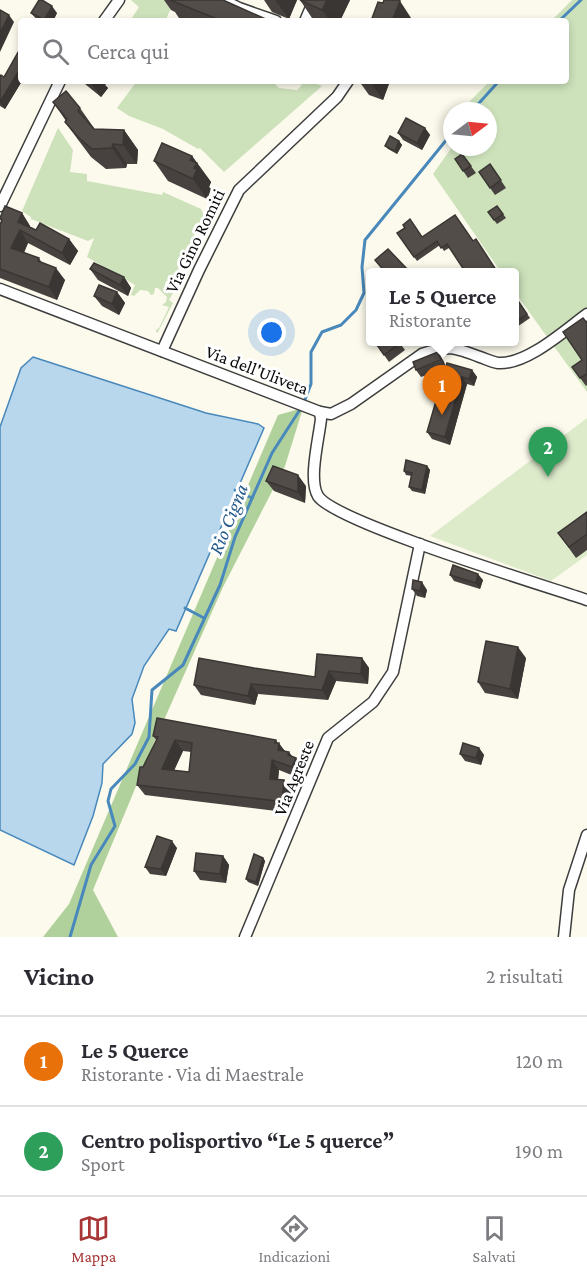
<!DOCTYPE html>
<html lang="it">
<meta charset="utf-8">
<style>
body{margin:0;font-family:"Crimson Pro",serif;background:#f2f2f3;color:#2b2b33}
.compass{position:absolute;left:443px;top:102px;width:54px;height:54px;border-radius:50%;background:#fff;box-shadow:0 3px 9px #0003;rotate:74deg}
.you{position:absolute;left:272px;top:333px;width:21px;height:21px;margin:-15px;border:4px solid #fff;border-radius:50%;background:#1a73e8;box-shadow:0 0 0 9px #1a73e833}
.badge{display:grid;place-items:center;width:39px;height:39px;border-radius:50%;background:#a83636;color:#fff;font-size:20px;font-weight:700}
.pin{position:absolute;translate:-50% -50px;filter:drop-shadow(0 2px 3px #0008)}
.pin::after{content:'';position:absolute;top:32px;width:21px;height:18px;background:inherit;clip-path:polygon(0 0,100% 0,50% 100%)}
.popup{position:absolute;left:366px;top:268px;width:153px;height:78px;box-sizing:border-box;display:grid;place-content:center;border-radius:6px;background:#fff;filter:drop-shadow(0 2px 4px #0005);font-size:20px;white-space:nowrap;color:#7c7c81}
.popup b{font-size:22px;color:#2b2b33}
.popup::after{content:'';position:absolute;left:50%;top:100%;margin-left:-12px;border:12px solid transparent;border-top-color:#fff}
.list{margin:0;padding:0;list-style:none}
h2{display:flex;justify-content:space-between;align-items:center;height:78px;margin:0;padding:0 24px;font-size:26px}
h2 small{font-size:20px;font-weight:400;color:#7c7c81}
.list li{display:grid;grid-template-columns:39px 1fr auto;gap:18px;align-items:center;box-sizing:border-box;height:90px;padding:0 24px;border-top:2px solid #e1e1e2}
.list b{display:block;font-size:22px;white-space:nowrap}
.list p{margin:0;font-size:20px;white-space:nowrap;color:#7c7c81}
.list em{font-size:20px;font-style:normal;color:#7c7c81}
.icon{flex:none;width:33px;height:33px;fill:none;stroke:currentColor;stroke-width:2;stroke-linecap:round;stroke-linejoin:round}
.map{position:relative;flex:none;width:587px;height:937px;overflow:hidden}
.search{position:absolute;background:#fff;box-shadow:0 3px 9px #0003;left:18px;right:18px;top:18px;height:66px;display:flex;align-items:center;gap:15px;box-sizing:border-box;padding:0 21px;border-radius:6px;color:#7c7c81;font-size:22px}
.sheet{height:258px;background:#fff}
nav{display:flex;justify-content:space-around;align-items:center;box-sizing:border-box;height:84px;border-top:2px solid #e1e1e2;background:#fff;font-size:16px;color:#7c7c81}
nav a{display:grid;justify-items:center;gap:3px}
nav .on{color:#a83636}
.map>svg:first-child{display:block}
.green{fill:#cde2bb}
.forest{fill:#b1d19c}
.pitch{fill:#deebcb}
.water{fill:#b8d7ed;stroke:#4888bb;stroke-width:1.5}
.lines{fill:none;stroke-linecap:round;stroke-linejoin:round}
.stream{stroke:#4888bb;stroke-width:3}
.minor-casing{stroke:#3e3e3e;stroke-width:13}
.minor{stroke:#fff;stroke-width:10}
.wall{fill:#47423f;fill-rule:evenodd}
.shaded-wall{fill:#3a3633}
.building{fill:#534d49;stroke:#3a3633;stroke-width:1.5;fill-rule:evenodd}
.labels{text-anchor:middle;dominant-baseline:central;stroke-width:6;stroke-linejoin:round;paint-order:stroke}
.street-label{font-size:18px;fill:#0b0b0b;stroke:#fff}
.water-label{font-size:20px;font-style:italic;fill:#265b8c;stroke:#fff}
</style>
<div class="map">
<svg width="587" height="937" viewBox="0 0 587 937">
<rect width="100%" height="100%" fill="#fcfaec"/>
<g class="green">
<path d="M131,0h44l-9,19 4,2h-40l9,-14z"/>
<path d="M572,0h15v392l-73,-101v-19h-13l-68,-98 19,-27h36v-36h-28l30,-30h76v-60h-15z"/>
<path d="M137,81h135l7,7 18,2 5,-5 -6,-4h13l13,5 -98,86 -24,-24 -2,1 -35,-20 -34,-13 -12,-8z"/>
<path d="M58,128l15,22 -3,22 17,2v7l75,14 1,-3 38,17 3,6 -32,67 -6,-1 -2,8 9,4 -4,7 4,3 -15,29 -2,1v-3l3,-2 10,-21 -7,-2 4,-3 1,-5 -9,-9h-3l-1,6 -3,1 -3,-4 -8,-1 -6,6 -3,-1 4,-10 -48,-28 7,-19 -6,3 -57,-22v-2l-9,-6z"/>
</g>
<path class="forest" d="M303,408l-18,58 -62,121 -67,151 -63,152 25,47h-75l26,-33 209,-489z"/>
<path class="pitch" d="M587,418v137l-36,26 -121,-45z"/>
<path class="water" d="M33,357l173,56 52,11 6,4 -88,203 -7,-2 -25,37 -12,33 3,24 -3,11 -29,30 -1,19 -9,33 -19,49 -74,-35v-403l21,-59z"/>
<g class="lines">
<g class="stream">
<path d="M559,21l22,-21"/>
<path d="M472,111l27,-30"/>
<path d="M304,402l7,-18v-32l11,-20 19,-7 15,-15 8,-17 -2,-26 3,-27 87,-107"/>
<path d="M235,490l17,8"/>
<path d="M185,608l19,10"/>
<path d="M70,937l21,-72 24,-39 -7,-25 3,-12 24,-25 14,-27 3,-47 31,-25 37,-80 15,-48 37,-84 29,-45"/>
</g>
<defs>
<g id="minor">
<path d="M223,0l16,8 37,13"/>
<path d="M104,21l15,-21"/>
<path d="M305,21l9,-21"/>
<path d="M0,206l60,-125"/>
<path d="M0,289l320,123 1,7c-2,19 -13,61 -3,77 16,26 228,90 269,104"/>
<path d="M162,351l37,-81 40,-80 98,-93 11,-16"/>
<path d="M320,412l11,2 20,-10 71,-50c27,-9 32,-7 58,3 6,2 12,5 18,6 29,2 67,-33 89,-49"/>
<path d="M245,937l83,-199 45,-36 20,-30 27,-128"/>
<path d="M564,937l5,-47 18,-55"/>
</g>
</defs>
<use href="#minor" class="minor-casing"/>
<use href="#minor" class="minor"/>
</g>
<g class="wall">
<path d="M164,0h59l47,21h-83l-8,-3 -4,-6 -4,-2z"/>
<path d="M264,0h33l-8,19 -17,-7z"/>
<path d="M300,0h50l-10,21h-26z"/>
<path d="M31,13h26l-4,8h-15z"/>
<path d="M21,47v34h1l-17,28 -5,-3v-29h4z"/>
<path d="M83,81h25l-3,4 3,3 -7,9 -16,-13z"/>
<path d="M359,81h31l-7,19 -14,-5z"/>
<path d="M53,102l27,6 14,20v1l30,1 14,20 -1,14h-10l-1,4 -20,1 -15,-12 -12,-16 -14,-19 1,-1z"/>
<path d="M425,128l5,7 -8,15 -19,-10 -5,-7z"/>
<path d="M399,141l3,4 -5,9 -9,-5 -3,-3z"/>
<path d="M462,154l14,19 -8,5 -13,-19z"/>
<path d="M192,156l19,26 -2,5 2,2 -4,10 -39,-18 -14,-20z"/>
<path d="M490,164l16,24 -11,7 -16,-23z"/>
<path d="M497,206l9,12 -9,6 -9,-12z"/>
<path d="M22,213l8,13v1l6,3 33,9 9,12 -8,14 -42,-22 -4,10 15,5 3,5 23,17 -8,20 -57,-22v-53l1,-4 -1,-2z"/>
<path d="M405,228l17,9 51,4 25,32 -49,-25 -5,3 -4,-6 -23,16 -20,-28z"/>
<path d="M90,269l34,8 7,11 -3,8 -30,-16z"/>
<path d="M117,292l8,11 -6,12 -17,-9 -8,-10z"/>
<path d="M514,295l16,23 -16,11z"/>
<path d="M586,322h1v63l-1,1 -14,-19 10,-7z"/>
<path d="M375,342h24l6,8 -16,12z"/>
<path d="M443,360l3,7 26,3 5,7 -3,9 -7,-2 -17,61 -18,-6 -5,-7 19,-64 -25,9 -5,-7z"/>
<path d="M427,466l3,4 -5,24 -13,-3 -3,-4 3,-11 -6,-1 -2,-4z"/>
<path d="M266,481l40,5 -1,17 -31,-12z"/>
<path d="M587,512v38l-11,8 -18,-25z"/>
<path d="M450,575l33,5 -3,9 -26,-8z"/>
<path d="M412,589l15,1 -2,8 -8,-2z"/>
<path d="M362,658l7,10 -1,16 -32,-3 -8,19 -70,-6 -3,11 -54,-10 -7,-10 60,-17 61,9z"/>
<path d="M526,658l-8,41 -33,-6 -7,-11z"/>
<path d="M153,736l124,7 8,8 7,6 4,1 7,10 -4,10 -20,-8 -1,10h6l7,11 -2,19 -4,-1 -1,3 -139,-17 -8,-10 6,-18 14,-26zM183,751l8,1 -2,20 -15,-1z"/>
<path d="M479,748l5,7 -3,10 -16,-4 -5,-7z"/>
<path d="M177,848l-11,28 -16,-2 -5,-7z"/>
<path d="M223,856l6,9 -3,18 -26,-3 -6,-9z"/>
<path d="M263,858l2,3 -7,25 -10,-4 -2,-3z"/>
</g>
<g class="shaded-wall">
<path d="M275,0h22l-8,19z"/>
<path d="M327,0h23l-10,21h-10l-8,-11z"/>
<path d="M400,1l13,20h-21z"/>
<path d="M52,6l5,7 -4,8h-9z"/>
<path d="M9,15l5,7 -14,30v-19z"/>
<path d="M20,69l1,2v10h1l-17,28 -5,-7z"/>
<path d="M90,81h18l-3,4 3,3 -7,9z"/>
<path d="M370,81h20l-7,19z"/>
<path d="M425,128l5,7 -8,15 -5,-7z"/>
<path d="M124,130l14,20 -1,14 -14,-19z"/>
<path d="M399,141l3,4 -5,9 -2,-3z"/>
<path d="M113,144l14,20 -1,4 -14,-20z"/>
<path d="M192,156l19,26 -2,5 2,2 -4,10 -14,-20 -3,-19z"/>
<path d="M22,213l8,13 -3,8 -9,-12z"/>
<path d="M20,230l8,13 -8,17 -9,-12z"/>
<path d="M69,239l9,12 -8,14 -8,-12z"/>
<path d="M56,268l9,12 -8,20 -8,-13z"/>
<path d="M124,277l7,11 -3,8 -8,-11z"/>
<path d="M117,292l8,11 -6,12 -7,-11z"/>
<path d="M438,352l5,8 3,7 -5,-7z"/>
<path d="M472,370l5,7 -3,9 -5,-7z"/>
<path d="M462,377l5,7 -17,61 -5,-8z"/>
<path d="M427,466l3,4 -5,24 -3,-4z"/>
<path d="M298,475l8,11 -1,17 -7,-11z"/>
<path d="M478,574l5,6 -3,9 -4,-6z"/>
<path d="M422,582l5,8 -2,8 -5,-7z"/>
<path d="M518,647l8,11 -8,41 -8,-10z"/>
<path d="M362,658l7,10 -1,16 -7,-10z"/>
<path d="M329,671l7,10 -8,19 -6,-10z"/>
<path d="M251,684l7,10 -3,11 -7,-9z"/>
<path d="M175,740l8,11 -14,29 -7,-11z"/>
<path d="M276,740l3,5v-2l8,11 -9,-4 -3,-7z"/>
<path d="M479,748l5,7 -3,10 -5,-7z"/>
<path d="M289,752l6,8 1,-2 7,10 -4,10 -7,-11 -4,-12z"/>
<path d="M272,760l7,10 -2,19 -7,-10z"/>
<path d="M284,780l7,11 -2,19 -7,-11z"/>
<path d="M277,799l8,10 -1,3 -7,-11z"/>
<path d="M172,841l5,7 -11,28 -5,-7z"/>
<path d="M223,856l6,9 -3,18 -6,-9z"/>
<path d="M263,858l2,3 -7,25 -2,-4z"/>
</g>
<g class="building">
<path d="M39,0h3l10,6 -8,14 -13,-7z"/>
<path d="M170,0h53l47,21h-48z"/>
<path d="M300,0h27l-5,10z"/>
<path d="M384,0h13l3,1 -8,20h-21l7,-19 5,1z"/>
<path d="M0,10l9,5 -9,18z"/>
<path d="M21,47v23l-1,-1 -20,33v-25l1,-2 3,2z"/>
<path d="M66,91l14,17 -2,3 16,18 30,1 -1,15 -10,-1 -1,4 -20,1 -14,-12 -13,-15 2,-3 -14,-17z"/>
<path d="M406,118l19,10 -8,15 -19,-10z"/>
<path d="M390,136l9,5 -4,10 -10,-5z"/>
<path d="M162,143l30,13 -2,4 7,3 -3,5 3,1 -4,10 -39,-18z"/>
<path d="M462,154l9,12 -8,5 -8,-12z"/>
<path d="M490,164l11,16 -11,8 -11,-16z"/>
<path d="M5,206l17,7 -4,9 18,8 4,-7 29,16 -7,14 -42,-23 -9,18 28,10 -1,3 18,7 -7,19 -49,-18v-44l2,-5 -2,-2z"/>
<path d="M497,206l6,8 -9,6 -6,-8z"/>
<path d="M455,215l18,26 3,-2 22,34h-32l-19,-29 -6,4 -4,-7 -23,16 -17,-24 8,-5 -2,-3 7,-6 12,18z"/>
<path d="M388,249l21,22 -2,2h-21l-11,-13z"/>
<path d="M94,263l30,14 -4,8 -30,-16z"/>
<path d="M99,285l18,7 -5,12 -18,-8z"/>
<path d="M514,295l13,19 -13,9z"/>
<path d="M583,318l3,4h1v52l-7,4 -8,-11 10,-7 -19,-28z"/>
<path d="M375,342h24l1,1 -16,12z"/>
<path d="M438,352l3,8 -25,10 -3,-8z"/>
<path d="M447,363l25,7 -3,9 -7,-2 -17,60 -18,-5z"/>
<path d="M406,460l21,6 -5,24 -13,-3 3,-14 -8,-2z"/>
<path d="M273,466l25,9v17l-32,-11z"/>
<path d="M587,512v22l-18,13 -11,-14z"/>
<path d="M453,565l25,9 -2,9 -26,-8z"/>
<path d="M413,580l9,2 -2,9 -8,-2z"/>
<path d="M486,641l32,6 -8,42 -32,-7z"/>
<path d="M317,654l45,4 -1,16 -32,-3 -7,19 -71,-6 -3,12 -54,-11 5,-27 55,10 61,9z"/>
<path d="M157,718l119,22 -1,3h4l-1,7 11,2 -1,3 8,3 -4,9 -20,-7 -2,19 14,1 -2,19h-5v2l-140,-16 3,-18h3l15,-30 -5,-1zM175,740l17,3 -3,29 -27,-3z"/>
<path d="M463,743l16,5 -3,10 -16,-4z"/>
<path d="M157,836l15,5 -11,28 -16,-2z"/>
<path d="M196,853l27,3 -3,18 -26,-3z"/>
<path d="M254,854l9,4 -7,24 -10,-3z"/>
</g>
<g class="labels">
<g class="street-label">
<text transform="translate(195 241) rotate(-64)">Via Gino Romiti</text>
<text transform="translate(257 370) rotate(21)">Via dell'Uliveta</text>
<text transform="translate(294 778) rotate(-68)">Via Agreste</text>
</g>
<g class="water-label">
<text transform="translate(228 519) rotate(-68)">Rio Cigna</text>
</g>
</g>
</svg>
<svg class="compass" viewBox="-18 -18 36 36"><path d="M0-13l5 13h-10z" fill="#e53935"/><path d="M0 13l5-13h-10z" fill="#7c7c81"/></svg>
<div class="you"></div>
<div class="pin badge" style="left:442px;top:415px;background:#e8710a">1</div>
<div class="popup"><b>Le 5 Querce</b>Ristorante</div>
<div class="pin badge" style="left:548px;top:477px;background:#2e9e5b">2</div>
<div class="search"><svg class="icon" aria-label="search" viewBox="0 0 24 24"><circle cx="10" cy="10" r="6"/><path d="M15 15l6 6"/></svg>Cerca qui</div>
</div>
<section class="sheet">
<h2>Vicino<small>2 risultati</small></h2>
<ul class="list">
<li><span class="badge" style="background:#e8710a">1</span><div><b>Le 5 Querce</b><p>Ristorante · Via di Maestrale</p></div><em>120 m</em></li>
<li><span class="badge" style="background:#2e9e5b">2</span><div><b>Centro polisportivo “Le 5 querce”</b><p>Sport</p></div><em>190 m</em></li>
</ul>
</section>
<nav>
<a class="on"><svg class="icon" aria-label="map" viewBox="0 0 24 24"><path d="M3 6l6-2 6 2 6-2v14l-6 2-6-2-6 2zM9 4v14M15 6v14"/></svg>Mappa</a>
<a><svg class="icon" aria-label="directions" viewBox="0 0 24 24"><path d="M12 3l9 9-9 9-9-9zM9 14v-3h6M13 9l2 2-2 2"/></svg>Indicazioni</a>
<a><svg class="icon" aria-label="saved" viewBox="0 0 24 24"><path d="M7 4h10v16l-5-4-5 4z"/></svg>Salvati</a>
</nav>
